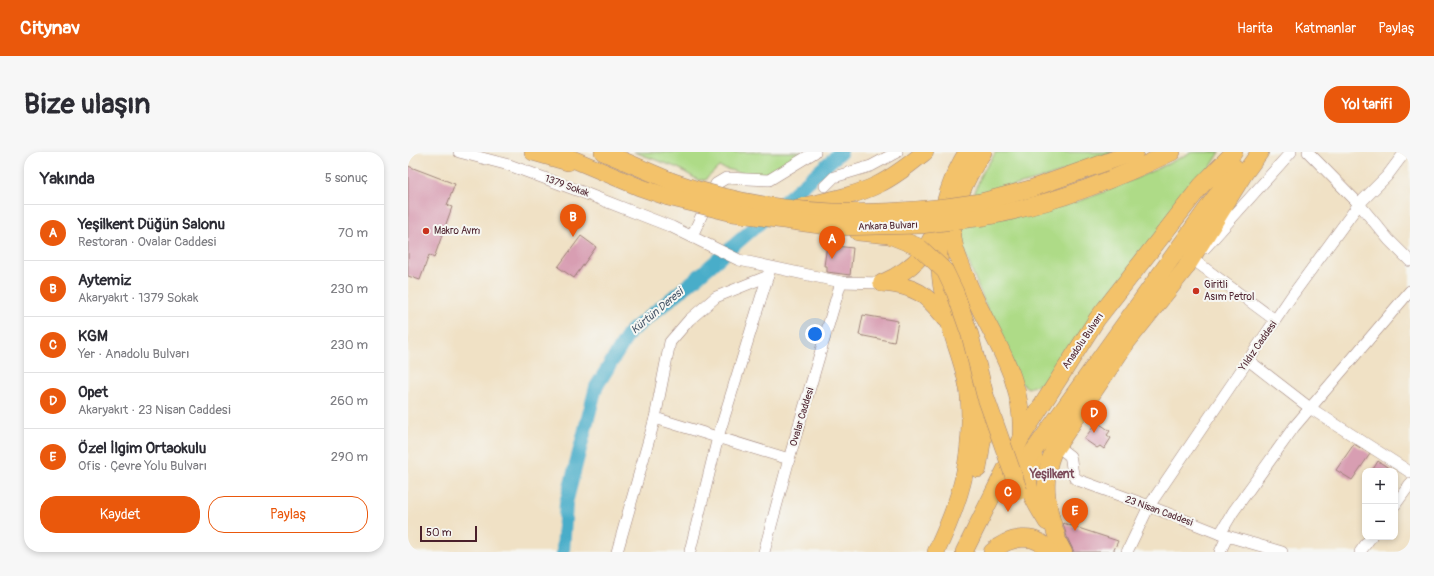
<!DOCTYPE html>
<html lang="tr">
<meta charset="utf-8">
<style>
body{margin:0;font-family:Pangolin,sans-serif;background:#f7f7f7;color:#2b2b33}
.controls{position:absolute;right:12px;bottom:12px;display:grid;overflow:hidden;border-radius:8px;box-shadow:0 2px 6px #0003}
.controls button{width:36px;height:36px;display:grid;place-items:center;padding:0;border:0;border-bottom:1px solid #e1e1e2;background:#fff;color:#2b2b33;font:20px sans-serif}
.scale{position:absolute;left:12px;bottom:10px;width:57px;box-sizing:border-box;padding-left:4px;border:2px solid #4a1f2b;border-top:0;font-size:11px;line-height:14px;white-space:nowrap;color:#4a1f2b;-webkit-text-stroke:3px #f6f6f2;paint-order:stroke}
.you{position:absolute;left:407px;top:182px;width:14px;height:14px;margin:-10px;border:3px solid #fff;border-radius:50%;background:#1a73e8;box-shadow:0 0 0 6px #1a73e833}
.badge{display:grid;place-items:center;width:26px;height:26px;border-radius:50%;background:#ea580c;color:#fff;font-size:13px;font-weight:700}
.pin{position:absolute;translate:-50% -33px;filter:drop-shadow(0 1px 2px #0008)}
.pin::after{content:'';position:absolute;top:21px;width:14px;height:12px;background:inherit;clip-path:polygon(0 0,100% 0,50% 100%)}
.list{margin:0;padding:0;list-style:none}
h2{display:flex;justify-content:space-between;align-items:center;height:52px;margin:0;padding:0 16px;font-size:17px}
h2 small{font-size:13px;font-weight:400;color:#7c7c81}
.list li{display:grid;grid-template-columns:26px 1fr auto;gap:12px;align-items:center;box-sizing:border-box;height:56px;padding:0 16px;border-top:1px solid #e1e1e2}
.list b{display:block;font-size:15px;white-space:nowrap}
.list p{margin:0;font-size:13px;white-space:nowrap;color:#7c7c81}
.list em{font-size:13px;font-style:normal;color:#7c7c81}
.actions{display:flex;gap:8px;padding:12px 16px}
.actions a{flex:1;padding:9px 0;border:1px solid #ea580c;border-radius:16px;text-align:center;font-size:14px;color:#ea580c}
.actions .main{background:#ea580c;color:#fff}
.map{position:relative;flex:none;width:1002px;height:400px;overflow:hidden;border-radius:16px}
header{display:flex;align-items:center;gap:24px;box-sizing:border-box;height:56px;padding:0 20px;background:#ea580c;color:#fff}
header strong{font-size:19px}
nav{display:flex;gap:22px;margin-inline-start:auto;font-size:14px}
.intro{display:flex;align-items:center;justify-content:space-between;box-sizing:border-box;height:96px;padding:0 24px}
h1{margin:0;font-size:28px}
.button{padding:10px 18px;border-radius:16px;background:#ea580c;color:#fff;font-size:14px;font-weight:700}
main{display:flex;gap:24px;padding:0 24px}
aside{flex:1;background:#fff;border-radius:16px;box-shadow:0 2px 6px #0003}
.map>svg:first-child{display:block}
.green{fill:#aedb87;stroke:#7c7d59}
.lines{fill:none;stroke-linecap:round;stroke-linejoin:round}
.river{stroke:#49adc9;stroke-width:14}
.building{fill:#d89eb2}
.minor-casing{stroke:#9d8078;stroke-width:12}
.major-casing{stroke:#9d8078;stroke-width:16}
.highway-casing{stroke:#9d8078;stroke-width:18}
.minor{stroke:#fff;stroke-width:11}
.major{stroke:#f3c26a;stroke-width:14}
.highway{stroke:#f3c26a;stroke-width:17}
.highway-bridge-casing{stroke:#9d8078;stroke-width:18;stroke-linecap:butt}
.highway-bridge{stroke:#f3c26a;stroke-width:17}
.poi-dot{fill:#c8321e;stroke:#f6f6f2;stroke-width:1.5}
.labels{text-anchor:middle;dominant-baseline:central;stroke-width:4;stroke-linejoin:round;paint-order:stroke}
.street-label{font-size:10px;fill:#4a1f2b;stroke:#f6f6f2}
.poi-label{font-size:10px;fill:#4a1f2b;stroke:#f6f6f2;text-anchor:start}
.water-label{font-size:11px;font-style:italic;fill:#4a586a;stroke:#f6f6f2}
.quarter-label{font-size:12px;font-weight:bold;fill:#7c4b5a;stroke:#f6f6f2}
</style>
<header>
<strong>Citynav</strong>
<nav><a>Harita</a><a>Katmanlar</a><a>Paylaş</a></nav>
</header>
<div class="intro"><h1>Bize ulaşın</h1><a class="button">Yol tarifi</a></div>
<main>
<aside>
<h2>Yakında<small>5 sonuç</small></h2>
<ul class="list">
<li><span class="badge">A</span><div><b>Yeşilkent Düğün Salonu</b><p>Restoran · Ovalar Caddesi</p></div><em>70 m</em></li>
<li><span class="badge">B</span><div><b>Aytemiz</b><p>Akaryakıt · 1379 Sokak</p></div><em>230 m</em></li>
<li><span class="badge">C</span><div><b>KGM</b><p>Yer · Anadolu Bulvarı</p></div><em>230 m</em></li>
<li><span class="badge">D</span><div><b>Opet</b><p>Akaryakıt · 23 Nisan Caddesi</p></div><em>260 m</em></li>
<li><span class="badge">E</span><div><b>Özel İlgim Ortaokulu</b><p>Ofis · Çevre Yolu Bulvarı</p></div><em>290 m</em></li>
</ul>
<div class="actions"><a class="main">Kaydet</a><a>Paylaş</a></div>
</aside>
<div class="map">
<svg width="1002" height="400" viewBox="0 0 1002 400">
<rect width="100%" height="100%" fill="#f6f6f2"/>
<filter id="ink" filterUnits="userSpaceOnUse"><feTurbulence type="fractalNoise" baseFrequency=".025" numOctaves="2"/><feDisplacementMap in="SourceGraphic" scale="8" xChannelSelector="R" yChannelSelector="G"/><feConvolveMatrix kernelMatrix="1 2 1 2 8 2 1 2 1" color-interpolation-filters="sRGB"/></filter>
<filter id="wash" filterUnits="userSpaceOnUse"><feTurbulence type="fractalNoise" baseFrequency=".012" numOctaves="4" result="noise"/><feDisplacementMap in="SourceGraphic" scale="16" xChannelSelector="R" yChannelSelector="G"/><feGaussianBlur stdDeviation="0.9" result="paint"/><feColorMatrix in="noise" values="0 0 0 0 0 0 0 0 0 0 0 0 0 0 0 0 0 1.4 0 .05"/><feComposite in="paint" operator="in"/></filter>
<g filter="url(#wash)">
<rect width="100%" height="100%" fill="#f0e1c5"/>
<g class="green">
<path d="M226,0h168c-12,9 -27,20 -42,22 -13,2 -28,-4 -41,-7l-14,13h-7l-20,-12z"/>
<path d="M588,0h118c-44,20 -92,33 -140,43l7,-20z"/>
<path d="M784,0h28l-8,13 -161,208 -9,10 -14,5 -9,-7 -22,-47 -38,-96 2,-14c27,-4 54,-7 81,-13 52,-11 102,-36 150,-59z"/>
</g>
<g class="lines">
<path class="river" d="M155,400l3,-49 30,-116 34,-55 63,-51 148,-129"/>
</g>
<g id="blocks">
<g class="building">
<path d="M0,14l47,18 -8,21 5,2 -18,51 -5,-3 -9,25 -12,-4z"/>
<path d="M173,84l15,11 -22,31 -16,-11z"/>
<path d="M419,93l26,3 -3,27 -23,-3v-6h-3z"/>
<path d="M455,163l35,6 -4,21 -35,-7z"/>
<path d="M689,270l13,9 -3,4 4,3 -7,11 -4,-3 -3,2 -13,-9z"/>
<path d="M946,292l16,10 -18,26 -16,-10z"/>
<path d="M970,309l15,10h-21z"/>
<path d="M655,371l55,18 -5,11h-39l-7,-15z"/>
</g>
</g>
</g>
<g filter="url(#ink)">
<use href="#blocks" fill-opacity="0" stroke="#9d8078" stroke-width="1"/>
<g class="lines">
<defs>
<g id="minor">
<path d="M51,0l50,13 73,27 90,35 67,33 102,22 41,1"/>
<path d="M900,0l51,52 30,36 21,21"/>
<path d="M417,34l9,-9 37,-11 26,-14"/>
<path d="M284,84l24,-52 10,-6 43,2 46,-28"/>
<path d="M797,96l86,-96"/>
<path d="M783,106l84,62"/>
<path d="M840,208l62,48 100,64"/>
<path d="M247,266l134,41"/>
<path d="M649,294l13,10c3,9 0,19 8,24l71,26 71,28 62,18"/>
<path d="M987,353l15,-21"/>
<path d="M812,382l13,-22 61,-85 116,-136"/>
<path d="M282,399l28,-114 51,-165"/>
<path d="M209,400l38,-134 15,-76 19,-22 27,-23 52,-21"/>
<path d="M356,400l25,-93 52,-177"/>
<path d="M719,400l22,-46 142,-209 68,-93 28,-28 18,-24"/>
<path d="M812,400l7,-15"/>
<path d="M952,400l11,-15"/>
</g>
<path id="major" d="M649,385l8,15"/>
<g id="highway">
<path d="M125,0l35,10"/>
<path d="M148,0l83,35 29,10"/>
<path d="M195,0l68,29"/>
<path d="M575,0c-16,24 -32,55 -30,85 1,13 7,25 12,38 21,57 60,97 56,162"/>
<path d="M573,50l49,-13 105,-37"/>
<path d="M389,56c27,-7 55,-11 80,-23 17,-8 33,-21 48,-33"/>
<path d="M576,65c66,-12 128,-36 188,-65"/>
<path d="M450,80l31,3 30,12"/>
<path d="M474,131c21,-9 40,-22 49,-44"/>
<path d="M474,131c34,3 43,10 64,36"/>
<path d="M626,306c-13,26 -1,41 13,64"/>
<path d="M570,317l5,-33 2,-41"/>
<path d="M599,336l212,-296 14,-26"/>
<path d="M649,385c-10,-29 -16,-56 -4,-85l74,-110 58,-73 59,-95 16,-22"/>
<path d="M528,400c25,-53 38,-96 33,-155 -2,-27 -14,-50 -20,-76 -16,-60 -15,-115 18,-169"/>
<path d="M556,400l57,-114 76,-119 104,-133 33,-34"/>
<path d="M584,400c16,-15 44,-21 58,0"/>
</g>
</defs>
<use href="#minor" class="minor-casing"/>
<use href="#major" class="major-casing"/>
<use href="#highway" class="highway-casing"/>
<use href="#minor" class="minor"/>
<use href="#major" class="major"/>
<use href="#highway" class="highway"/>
<defs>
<g id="highway-bridge">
<path d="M263,29c99,36 207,38 310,21"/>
<path d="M260,45l65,16 101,14 86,-2 64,-8"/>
<path d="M511,95l26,24 10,21 15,43 15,60 34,96"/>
</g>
</defs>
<use href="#highway-bridge" class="highway-bridge-casing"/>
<use href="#highway-bridge" class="highway-bridge"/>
</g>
</g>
<g class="poi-dot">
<circle cx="18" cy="79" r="4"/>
<circle cx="788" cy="139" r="4"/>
</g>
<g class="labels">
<g class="street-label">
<text transform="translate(159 34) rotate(20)">1379 Sokak</text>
<text transform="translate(480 74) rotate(-2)">Ankara Bulvarı</text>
<text transform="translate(675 189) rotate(-56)">Anadolu Bulvarı</text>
<text transform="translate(850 194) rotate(-55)">Yıldız Caddesi</text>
<text transform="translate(394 265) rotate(-73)">Ovalar Caddesi</text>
<text transform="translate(751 359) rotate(20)">23 Nisan Caddesi</text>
</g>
<g class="poi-label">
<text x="26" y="79">Makro Avm</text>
<text x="796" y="133">Giritli<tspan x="796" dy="12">Asım Petrol</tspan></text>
</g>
<g class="water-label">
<text transform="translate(249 159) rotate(-40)">Kürtün Deresi</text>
</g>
<g class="quarter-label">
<text x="644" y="322">Yeşilkent</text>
</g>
</g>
</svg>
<div class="controls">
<button>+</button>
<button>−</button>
</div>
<div class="scale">50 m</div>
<div class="you"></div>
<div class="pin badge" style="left:424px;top:107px">A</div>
<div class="pin badge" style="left:165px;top:85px">B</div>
<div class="pin badge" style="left:600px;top:360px">C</div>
<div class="pin badge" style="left:686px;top:281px">D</div>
<div class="pin badge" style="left:667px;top:379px">E</div>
</div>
</main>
